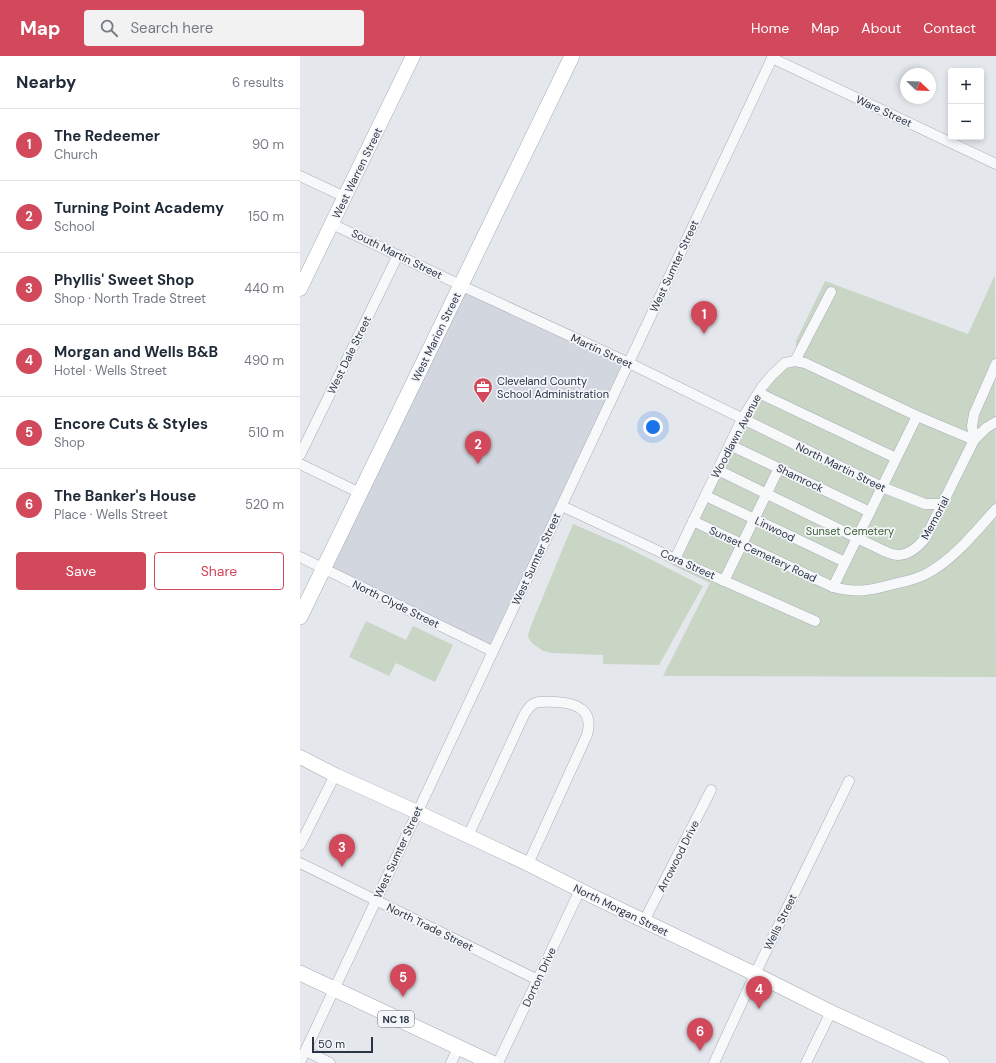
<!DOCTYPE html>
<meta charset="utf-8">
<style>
body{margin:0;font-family:"DM Sans",sans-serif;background:#f2f2f3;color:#1f2937}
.controls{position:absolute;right:12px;top:12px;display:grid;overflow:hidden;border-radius:4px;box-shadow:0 2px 6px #0003}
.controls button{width:36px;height:36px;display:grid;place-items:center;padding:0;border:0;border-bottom:1px solid #e0e1e3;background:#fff;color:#1f2937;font:20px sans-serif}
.compass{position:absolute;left:600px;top:12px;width:36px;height:36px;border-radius:50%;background:#fff;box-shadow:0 2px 6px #0003;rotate:113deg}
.scale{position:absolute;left:12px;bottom:10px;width:61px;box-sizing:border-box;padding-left:4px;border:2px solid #2b3445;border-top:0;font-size:11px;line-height:14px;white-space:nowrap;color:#2b3445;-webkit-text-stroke:3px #f4f6f9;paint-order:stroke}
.you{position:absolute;left:353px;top:371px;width:14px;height:14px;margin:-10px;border:3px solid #fff;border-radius:50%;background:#1a73e8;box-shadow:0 0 0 6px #1a73e833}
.badge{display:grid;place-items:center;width:26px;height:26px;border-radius:50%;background:#d1495b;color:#fff;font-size:13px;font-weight:700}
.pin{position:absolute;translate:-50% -33px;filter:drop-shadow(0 1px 2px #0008)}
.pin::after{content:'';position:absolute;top:21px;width:14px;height:12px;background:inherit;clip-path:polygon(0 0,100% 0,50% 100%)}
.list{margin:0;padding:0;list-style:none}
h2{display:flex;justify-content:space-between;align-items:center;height:52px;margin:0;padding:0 16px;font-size:17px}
h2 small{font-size:13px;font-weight:400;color:#747a83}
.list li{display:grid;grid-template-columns:26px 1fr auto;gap:12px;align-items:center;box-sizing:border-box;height:72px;padding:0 16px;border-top:1px solid #e0e1e3}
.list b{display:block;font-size:15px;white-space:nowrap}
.list p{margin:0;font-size:13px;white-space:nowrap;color:#747a83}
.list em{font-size:13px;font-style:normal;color:#747a83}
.actions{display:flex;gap:8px;padding:12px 16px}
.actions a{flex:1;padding:9px 0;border:1px solid #d1495b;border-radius:4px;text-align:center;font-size:14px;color:#d1495b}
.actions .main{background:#d1495b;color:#fff}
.icon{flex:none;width:22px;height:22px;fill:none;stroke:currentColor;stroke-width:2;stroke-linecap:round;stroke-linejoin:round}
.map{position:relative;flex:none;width:696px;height:1007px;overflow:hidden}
header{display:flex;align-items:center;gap:24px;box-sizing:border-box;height:56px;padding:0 20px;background:#d1495b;color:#fff}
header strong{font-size:19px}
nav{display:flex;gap:22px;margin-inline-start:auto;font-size:14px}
.search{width:280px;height:36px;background:#f2f2f3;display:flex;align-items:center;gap:10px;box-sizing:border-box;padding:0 14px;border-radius:4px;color:#747a83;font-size:15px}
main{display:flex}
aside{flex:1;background:#fff}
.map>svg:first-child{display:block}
.built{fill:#d2d6de}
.green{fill:#c9d6c5}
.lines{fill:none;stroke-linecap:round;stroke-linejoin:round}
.street-casing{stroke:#a9aeb7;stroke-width:11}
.secondary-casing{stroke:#a9aeb7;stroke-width:15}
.primary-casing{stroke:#a3abb8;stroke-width:16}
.street{stroke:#f7f8fa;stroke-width:10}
.secondary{stroke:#fff;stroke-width:14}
.primary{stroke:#fff;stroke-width:15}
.labels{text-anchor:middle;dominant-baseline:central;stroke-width:3.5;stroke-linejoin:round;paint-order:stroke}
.shield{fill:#f4f6f9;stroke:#676e7b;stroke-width:1}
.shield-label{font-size:10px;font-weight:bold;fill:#2b3445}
.street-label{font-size:11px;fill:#2b3445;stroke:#f4f6f9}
.poi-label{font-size:11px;fill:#2b3445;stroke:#f4f6f9;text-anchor:start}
.park-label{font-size:11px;fill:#3f6138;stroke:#f4f6f9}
</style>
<header>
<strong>Map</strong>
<div class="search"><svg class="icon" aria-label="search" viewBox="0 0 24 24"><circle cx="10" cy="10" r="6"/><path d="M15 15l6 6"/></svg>Search here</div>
<nav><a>Home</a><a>Map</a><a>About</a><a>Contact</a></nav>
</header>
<main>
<aside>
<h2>Nearby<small>6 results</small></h2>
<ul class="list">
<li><span class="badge">1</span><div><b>The Redeemer</b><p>Church</p></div><em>90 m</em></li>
<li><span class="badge">2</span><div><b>Turning Point Academy</b><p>School</p></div><em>150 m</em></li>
<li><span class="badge">3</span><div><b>Phyllis' Sweet Shop</b><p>Shop · North Trade Street</p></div><em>440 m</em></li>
<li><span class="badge">4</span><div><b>Morgan and Wells B&amp;B</b><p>Hotel · Wells Street</p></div><em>490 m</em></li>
<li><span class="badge">5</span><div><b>Encore Cuts &amp; Styles</b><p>Shop</p></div><em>510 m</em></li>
<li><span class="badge">6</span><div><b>The Banker's House</b><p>Place · Wells Street</p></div><em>520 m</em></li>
</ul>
<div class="actions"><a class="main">Save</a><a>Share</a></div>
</aside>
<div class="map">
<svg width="696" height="1007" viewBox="0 0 696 1007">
<rect width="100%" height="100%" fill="#e4e7ec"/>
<path class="built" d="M161,229l168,78 -137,288 -168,-83z"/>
<g class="green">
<path d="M695,219l1,402 -333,-1 47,-93 -38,-18 70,-146 20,-32 38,-36 -4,-5v-5l29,-60 143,53z"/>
<path d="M273,468l51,22 79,40 -44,79 -56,-1v-9l-51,-2 -9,-2 -11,-8 -3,-4 -1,-4 4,-12z"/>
<path d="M66,565l40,19 7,-14 40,19 -18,37 -39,-19 -7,13 -40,-19z"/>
</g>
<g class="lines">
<defs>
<g id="street">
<path d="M472,2l224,106"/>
<path d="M0,120l45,21"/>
<path d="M32,168l141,67 156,72 253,124 43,17h17"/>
<path d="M495,305l36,-69"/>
<path d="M459,337l137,65"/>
<path d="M674,384l-2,-14 2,-12 22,-50"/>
<path d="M430,389l140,67"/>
<path d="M0,399l98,-200"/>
<path d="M0,408l60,29"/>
<path d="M418,414l166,81c5,2 9,4 14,4 11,0 21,-9 28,-18l48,-97 12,-12 10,-6"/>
<path d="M406,440l139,66"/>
<path d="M262,450l113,53 140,62"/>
<path d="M393,465l140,66c23,6 35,4 57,-2 12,-3 26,-5 38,-12 27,-15 47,-41 68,-64"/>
<path d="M0,501l192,94"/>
<path d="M375,503l67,-140 20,-32 10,-12 13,-12 10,-2 10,2 112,53 57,24"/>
<path d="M424,525l55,-113"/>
<path d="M533,531l84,-171"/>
<path d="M168,780l56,-121c3,-5 5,-9 11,-12 6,-2 14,-1 21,-1 22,1 38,9 31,33l-59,129"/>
<path d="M0,789l35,-70"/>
<path d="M0,807l238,117"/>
<path d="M344,865l67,-131"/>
<path d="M6,995l24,12"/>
<path d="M0,1006l473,-1006"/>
<path d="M151,1007l7,-15"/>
<path d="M198,1007l82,-173"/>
<path d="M414,1007l41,-89 94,-193"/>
<path d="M506,1007l25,-51"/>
</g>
<g id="secondary">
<path d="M0,233l113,-233"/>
<path d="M0,701l35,18 82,37 111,52 64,32 163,78 76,38 111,51"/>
</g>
<g id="primary">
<path d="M0,561l272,-561"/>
<path d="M0,917l192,90"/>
</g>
</defs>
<use href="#street" class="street-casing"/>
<use href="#secondary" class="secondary-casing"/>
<use href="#primary" class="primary-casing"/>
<use href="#street" class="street"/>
<use href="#secondary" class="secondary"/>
<use href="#primary" class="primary"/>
</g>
<defs>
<symbol id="office-pin" viewBox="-11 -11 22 30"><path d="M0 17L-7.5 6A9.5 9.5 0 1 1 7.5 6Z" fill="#d1495b" stroke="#f4f6f9"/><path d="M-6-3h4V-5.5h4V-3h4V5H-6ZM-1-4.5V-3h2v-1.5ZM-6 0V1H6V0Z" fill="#fff"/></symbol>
</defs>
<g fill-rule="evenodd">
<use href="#office-pin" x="172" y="320" width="22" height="30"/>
</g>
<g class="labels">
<rect class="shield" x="78" y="955" width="36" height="16" rx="3"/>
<g class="shield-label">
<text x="96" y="963">NC 18</text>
</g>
<g class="street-label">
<text transform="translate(584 55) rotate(25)">Ware Street</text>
<text transform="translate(57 117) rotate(-64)">West Warren Street</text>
<text transform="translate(97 198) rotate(26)">South Martin Street</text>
<text transform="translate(374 210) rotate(-65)">West Sumter Street</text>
<text transform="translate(136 281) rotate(-64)">West Marion Street</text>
<text transform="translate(302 295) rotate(25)">Martin Street</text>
<text transform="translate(49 299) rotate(-64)">West Dale Street</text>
<text transform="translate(436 380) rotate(-62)">Woodlawn Avenue</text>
<text transform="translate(541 411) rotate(26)">North Martin Street</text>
<text transform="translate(500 422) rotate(26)">Shamrock</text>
<text transform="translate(635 462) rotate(-62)">Memorial</text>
<text transform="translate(475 473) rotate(26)">Linwood</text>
<text transform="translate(463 498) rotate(25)">Sunset Cemetery Road</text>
<text transform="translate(236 503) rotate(-65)">West Sumter Street</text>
<text transform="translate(388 508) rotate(24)">Cora Street</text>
<text transform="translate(96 548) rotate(26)">North Clyde Street</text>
<text transform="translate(98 796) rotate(-65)">West Sumter Street</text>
<text transform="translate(378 800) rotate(-63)">Arrowood Drive</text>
<text transform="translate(321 854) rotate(26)">North Morgan Street</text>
<text transform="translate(480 866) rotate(-64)">Wells Street</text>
<text transform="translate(130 871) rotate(26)">North Trade Street</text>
<text transform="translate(239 921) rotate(-65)">Dorton Drive</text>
</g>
<g class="poi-label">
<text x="197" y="325">Cleveland County<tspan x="197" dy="13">School Administration</tspan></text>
</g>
<g class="park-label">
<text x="550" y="475">Sunset Cemetery</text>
</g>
</g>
</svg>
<div class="controls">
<button>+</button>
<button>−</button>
</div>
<svg class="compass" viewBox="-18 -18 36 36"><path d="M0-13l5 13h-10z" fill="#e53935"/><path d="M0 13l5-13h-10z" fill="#747a83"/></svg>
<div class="scale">50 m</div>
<div class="you"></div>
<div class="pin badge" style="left:404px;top:278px">1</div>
<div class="pin badge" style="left:178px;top:408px">2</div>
<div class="pin badge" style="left:42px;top:811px">3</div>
<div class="pin badge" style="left:459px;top:953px">4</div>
<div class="pin badge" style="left:103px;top:941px">5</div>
<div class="pin badge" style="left:400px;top:995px">6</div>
</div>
</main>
